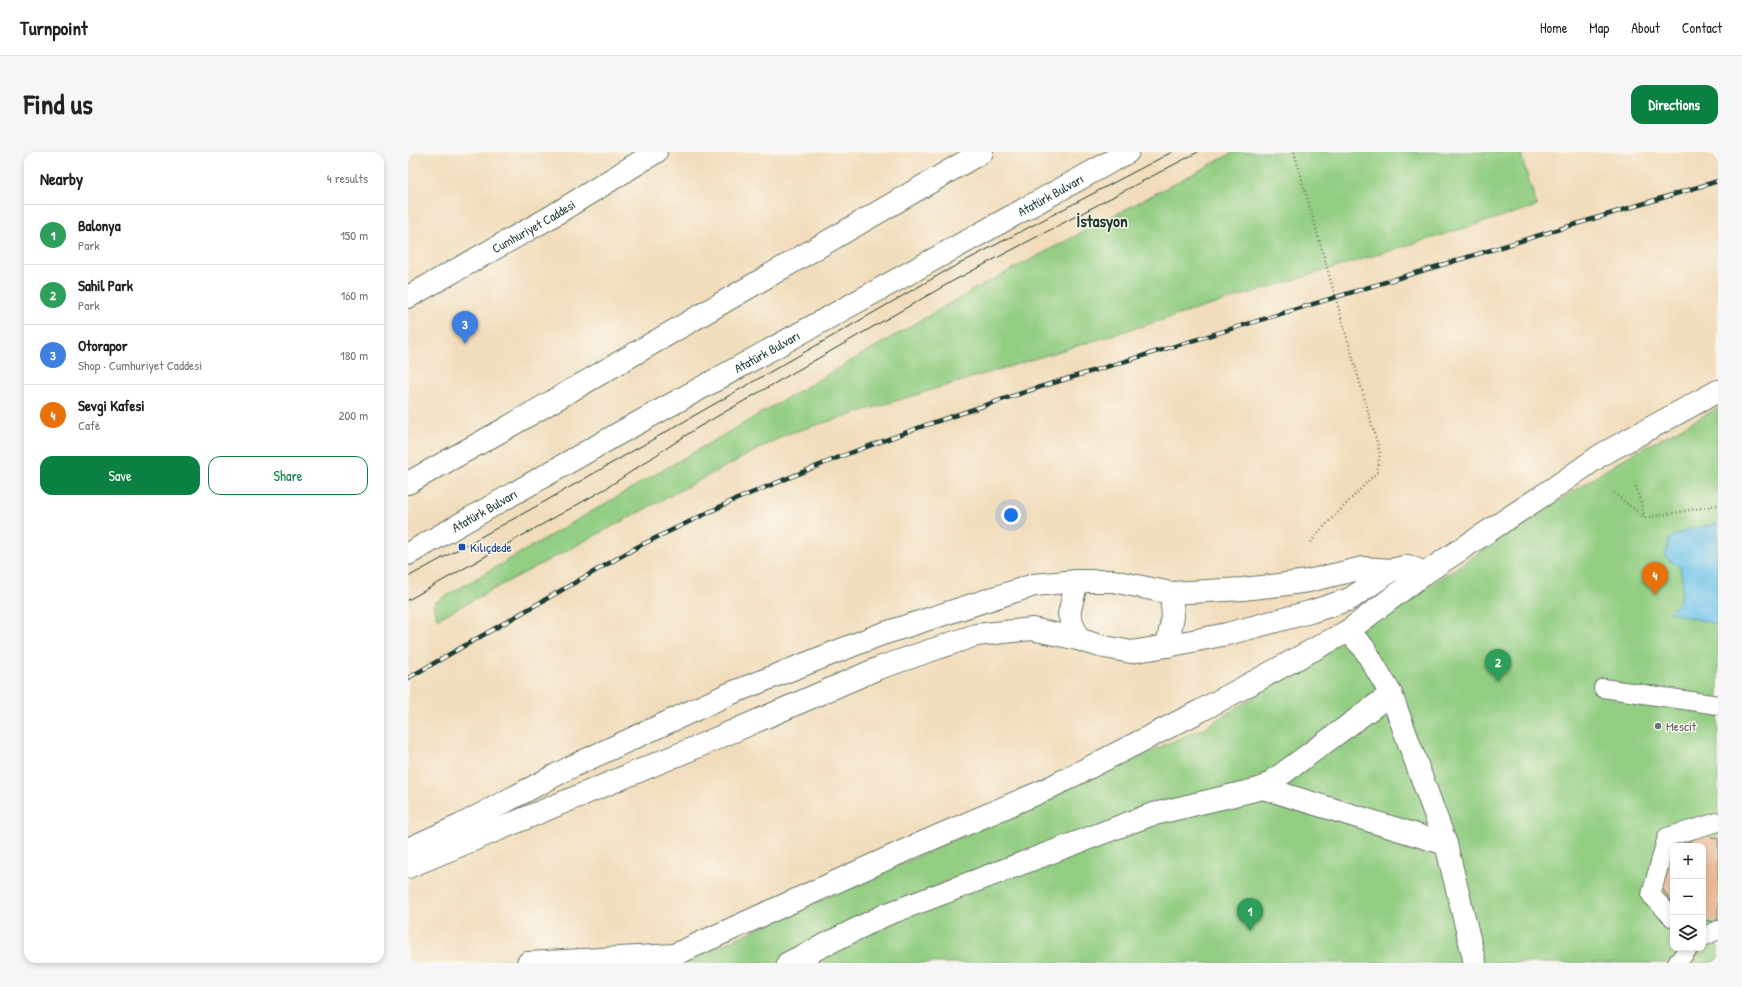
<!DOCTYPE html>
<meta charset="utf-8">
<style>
body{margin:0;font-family:"Patrick Hand",sans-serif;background:#f6f6f6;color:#222}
.controls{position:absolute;right:12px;bottom:12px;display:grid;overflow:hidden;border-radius:8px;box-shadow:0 2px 6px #0003}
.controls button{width:36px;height:36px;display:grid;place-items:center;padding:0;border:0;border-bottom:1px solid #e0e0e0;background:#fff;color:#222;font:20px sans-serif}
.you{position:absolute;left:603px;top:363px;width:14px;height:14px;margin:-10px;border:3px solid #fff;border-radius:50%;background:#1a73e8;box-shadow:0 0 0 6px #1a73e833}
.badge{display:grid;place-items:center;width:26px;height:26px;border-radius:50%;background:#0b8043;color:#fff;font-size:13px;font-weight:700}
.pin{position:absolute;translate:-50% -33px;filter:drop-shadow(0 1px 2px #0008)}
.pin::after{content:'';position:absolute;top:21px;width:14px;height:12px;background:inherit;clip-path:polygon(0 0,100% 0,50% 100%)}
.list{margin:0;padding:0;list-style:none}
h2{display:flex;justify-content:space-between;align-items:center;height:52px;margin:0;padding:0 16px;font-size:17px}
h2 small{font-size:13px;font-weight:400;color:#767676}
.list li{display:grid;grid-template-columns:26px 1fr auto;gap:12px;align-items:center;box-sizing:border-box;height:60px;padding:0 16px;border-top:1px solid #e0e0e0}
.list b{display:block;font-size:15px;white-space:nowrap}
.list p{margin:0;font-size:13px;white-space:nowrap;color:#767676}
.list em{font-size:13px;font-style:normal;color:#767676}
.actions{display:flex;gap:8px;padding:12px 16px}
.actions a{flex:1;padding:9px 0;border:1px solid #0b8043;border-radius:12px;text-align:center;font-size:14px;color:#0b8043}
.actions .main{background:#0b8043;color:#fff}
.icon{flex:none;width:22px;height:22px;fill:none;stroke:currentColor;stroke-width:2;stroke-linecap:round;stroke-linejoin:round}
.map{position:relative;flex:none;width:1310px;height:811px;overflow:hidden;border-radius:12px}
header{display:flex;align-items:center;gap:24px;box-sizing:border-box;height:56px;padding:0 20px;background:#fff;border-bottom:1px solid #e0e0e0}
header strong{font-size:19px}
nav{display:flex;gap:22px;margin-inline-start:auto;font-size:14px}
.intro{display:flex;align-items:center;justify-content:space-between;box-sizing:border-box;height:96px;padding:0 24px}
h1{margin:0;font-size:28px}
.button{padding:10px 18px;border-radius:12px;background:#0b8043;color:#fff;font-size:14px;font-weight:700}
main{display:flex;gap:24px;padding:0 24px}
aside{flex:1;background:#fff;border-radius:12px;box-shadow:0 2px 6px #0003}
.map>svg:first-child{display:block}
.green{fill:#92cd82;stroke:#58855b;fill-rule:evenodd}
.water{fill:#6ec3ea;stroke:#46808f}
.building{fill:#e9b08d}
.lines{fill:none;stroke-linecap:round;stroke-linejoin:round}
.pedestrian-casing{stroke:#687564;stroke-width:20}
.minor-casing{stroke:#687564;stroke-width:24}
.tertiary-casing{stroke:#687564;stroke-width:24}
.secondary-casing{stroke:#687564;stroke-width:24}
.primary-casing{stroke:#687564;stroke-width:24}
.path{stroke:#687564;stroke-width:2.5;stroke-dasharray:1 3;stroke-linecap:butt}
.pedestrian{stroke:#fff;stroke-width:18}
.minor{stroke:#fff;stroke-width:22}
.tertiary{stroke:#fff;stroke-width:22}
.secondary{stroke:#fff;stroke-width:22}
.primary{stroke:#fff;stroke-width:22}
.tram{stroke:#1f3d34;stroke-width:1}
.rail-casing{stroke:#1f3d34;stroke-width:4.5}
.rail{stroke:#fbf7ec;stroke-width:3;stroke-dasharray:9;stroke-linecap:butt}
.path-bridge{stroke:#687564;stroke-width:2.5;stroke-dasharray:1 3;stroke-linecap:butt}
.transit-dot{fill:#1a4fb4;stroke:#fbf7ec;stroke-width:1.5}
.worship-dot{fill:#6b7280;stroke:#fbf7ec;stroke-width:1.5}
.labels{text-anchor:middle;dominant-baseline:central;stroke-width:3;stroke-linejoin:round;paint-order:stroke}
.street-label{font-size:13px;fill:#1f3d34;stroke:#fbf7ec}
.transit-label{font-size:13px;fill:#164399;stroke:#fbf7ec;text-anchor:start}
.worship-label{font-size:13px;fill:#5b616d;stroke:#fbf7ec;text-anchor:start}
.district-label{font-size:17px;font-weight:bold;fill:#1f3d34;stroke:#fbf7ec}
</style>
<header>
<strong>Turnpoint</strong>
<nav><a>Home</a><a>Map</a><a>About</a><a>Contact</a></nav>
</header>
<div class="intro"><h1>Find us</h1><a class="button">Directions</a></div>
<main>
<aside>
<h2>Nearby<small>4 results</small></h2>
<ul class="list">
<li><span class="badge" style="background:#2e9e5b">1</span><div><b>Balonya</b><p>Park</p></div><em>150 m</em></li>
<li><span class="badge" style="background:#2e9e5b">2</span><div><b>Sahil Park</b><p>Park</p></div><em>160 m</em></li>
<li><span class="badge" style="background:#3f7fe0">3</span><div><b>Otorapor</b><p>Shop · Cumhuriyet Caddesi</p></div><em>180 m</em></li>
<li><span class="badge" style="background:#e8710a">4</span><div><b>Sevgi Kafesi</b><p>Café</p></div><em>200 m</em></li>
</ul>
<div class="actions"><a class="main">Save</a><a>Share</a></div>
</aside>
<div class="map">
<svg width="1310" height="811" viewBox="0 0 1310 811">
<rect width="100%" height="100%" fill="#fbf7ec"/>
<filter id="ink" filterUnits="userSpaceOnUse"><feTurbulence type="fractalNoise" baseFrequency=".025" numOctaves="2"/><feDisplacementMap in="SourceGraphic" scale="8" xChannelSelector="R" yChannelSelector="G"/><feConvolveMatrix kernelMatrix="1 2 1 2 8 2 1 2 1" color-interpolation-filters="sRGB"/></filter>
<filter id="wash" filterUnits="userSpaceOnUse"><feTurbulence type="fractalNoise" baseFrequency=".012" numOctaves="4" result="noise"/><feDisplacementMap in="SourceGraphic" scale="16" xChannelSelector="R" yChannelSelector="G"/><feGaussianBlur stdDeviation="0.9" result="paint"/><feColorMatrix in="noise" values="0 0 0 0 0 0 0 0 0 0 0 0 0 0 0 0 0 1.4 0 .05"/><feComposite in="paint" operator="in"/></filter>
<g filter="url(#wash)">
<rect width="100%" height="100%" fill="#f1ddbc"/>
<g class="green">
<path d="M826,0h286l17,54 -750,228 -350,185 -3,-16 539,-313z"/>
<path d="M1310,256v555h-1040l6,-1 523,-236 143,-89 273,-178zM1265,694h30v102h-30z"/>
</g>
<path class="water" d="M1310,372v101l-49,-13 11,-11 3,-17 -3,-17 -15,-10 4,-18 19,-10z"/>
<g id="blocks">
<g class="building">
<path d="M1293,683l17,3v82l-3,2 -12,-2v-74h-23z"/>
<path d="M1265,699v53l-11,-16z"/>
</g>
</g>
</g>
<g filter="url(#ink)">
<use href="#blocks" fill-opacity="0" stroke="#687564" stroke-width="1"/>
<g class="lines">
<defs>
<g id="pedestrian">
<path d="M1195,536l115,17"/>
<path d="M1265,766l-22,-23 16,-58 51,-15"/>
<path d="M1295,785l15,-7"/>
<path d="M1269,811l12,-15"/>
</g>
<g id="minor">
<path d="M940,479l16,17 27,46 55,150 29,119"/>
<path d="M855,636l128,-94"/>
<path d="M380,811l97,-48 265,-100 113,-27 183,56"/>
</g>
<g id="tertiary">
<path d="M669,429l-8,33 9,25"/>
<path d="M759,494l6,-30 -2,-23"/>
<path d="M0,697l51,-23 114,-60 156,-72 150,-59 155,-50 43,-4h36l58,12 72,-4 36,-4 29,-4 55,-13 29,2 16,-4 17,7 126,-83 50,-35 117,-64"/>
<path d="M0,715l291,-121 180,-78 97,-33 56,-6 46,10 22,7 31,6 36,-6 60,-12 83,-22 40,-13 42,-29"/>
<path d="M120,811l146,-8 241,-109 130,-56 155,-79 148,-80 77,-58"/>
</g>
<g id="secondary">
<path id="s1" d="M0,145l141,-79 107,-66"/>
</g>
<g id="primary">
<path d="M0,331l95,-53 479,-278"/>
<path id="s2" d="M0,402l208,-119 512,-283"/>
</g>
</defs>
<use href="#pedestrian" class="pedestrian-casing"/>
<use href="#minor" class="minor-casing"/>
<use href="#tertiary" class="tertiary-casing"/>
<use href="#secondary" class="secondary-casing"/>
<use href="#primary" class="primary-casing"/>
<g class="path">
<path d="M1206,341l31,25 -10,-35"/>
<path d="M1237,366l73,-13"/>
</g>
<use href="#pedestrian" class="pedestrian"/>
<use href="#minor" class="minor"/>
<use href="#tertiary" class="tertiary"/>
<use href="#secondary" class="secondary"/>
<use href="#primary" class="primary"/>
<g class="tram">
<path d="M0,425l136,-75 400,-230 228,-120"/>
<path d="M0,448l197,-111 92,-61 254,-146 247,-130"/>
</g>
<defs>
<path id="rail" d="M0,526l231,-132 93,-45 110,-45 84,-31 114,-38 678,-206"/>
</defs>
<use href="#rail" class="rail-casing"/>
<use href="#rail" class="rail"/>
<path class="path-bridge" d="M886,0l86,301 -3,19 -60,62 -7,10"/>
</g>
</g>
<rect class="transit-dot" x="50" y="391" width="8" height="8" rx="2"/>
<circle class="worship-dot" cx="1250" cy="574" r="4"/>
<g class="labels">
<g class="street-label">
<text stroke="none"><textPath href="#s2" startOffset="736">Atatürk Bulvarı</textPath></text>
<text stroke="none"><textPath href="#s1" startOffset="144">Cumhuriyet Caddesi</textPath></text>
<text stroke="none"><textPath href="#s2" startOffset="412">Atatürk Bulvarı</textPath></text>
<text stroke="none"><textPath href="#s2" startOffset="88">Atatürk Bulvarı</textPath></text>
</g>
<g class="transit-label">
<text x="62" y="395">Kılıçdede</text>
</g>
<g class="worship-label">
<text x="1258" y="574">Mescit</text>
</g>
<g class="district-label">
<text x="694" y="68">İstasyon</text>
</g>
</g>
</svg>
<div class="controls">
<button>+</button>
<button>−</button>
<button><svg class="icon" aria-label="layers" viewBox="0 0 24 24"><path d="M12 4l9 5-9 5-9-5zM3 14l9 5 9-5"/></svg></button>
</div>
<div class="you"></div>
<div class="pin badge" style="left:842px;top:779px;background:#2e9e5b">1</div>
<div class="pin badge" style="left:1090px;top:530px;background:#2e9e5b">2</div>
<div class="pin badge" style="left:57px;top:192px;background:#3f7fe0">3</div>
<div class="pin badge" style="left:1247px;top:443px;background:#e8710a">4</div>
</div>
</main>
